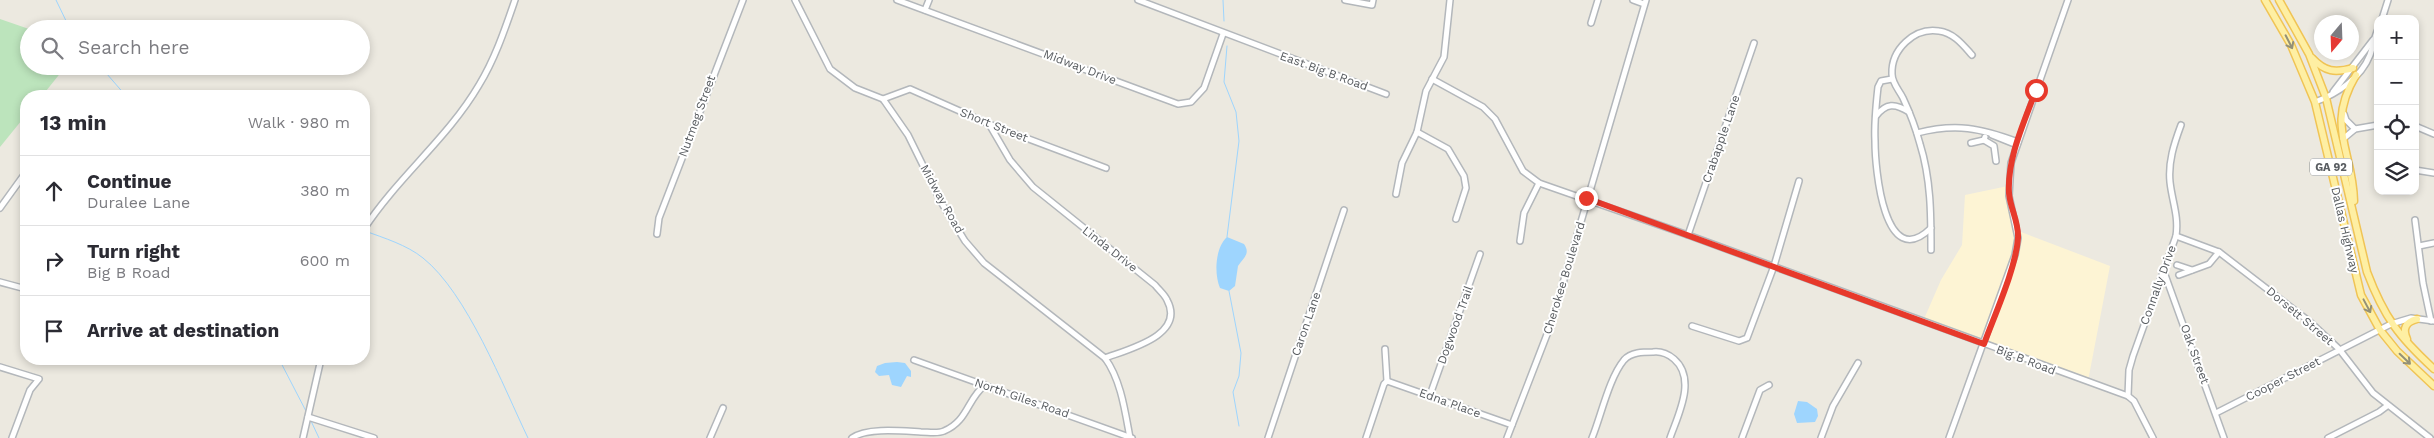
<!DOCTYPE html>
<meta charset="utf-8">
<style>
body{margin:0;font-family:"Work Sans",sans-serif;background:#f2f2f3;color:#2b2b33}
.controls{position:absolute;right:15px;top:15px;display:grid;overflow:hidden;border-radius:10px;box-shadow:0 2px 8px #0003}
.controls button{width:45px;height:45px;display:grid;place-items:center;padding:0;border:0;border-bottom:1px solid #e1e1e2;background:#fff;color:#2b2b33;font:25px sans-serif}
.compass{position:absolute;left:2314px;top:15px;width:45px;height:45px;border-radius:50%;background:#fff;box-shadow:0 2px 8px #0003;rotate:199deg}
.stop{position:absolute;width:15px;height:15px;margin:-11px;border:4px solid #e7392b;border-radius:50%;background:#fff}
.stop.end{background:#e7392b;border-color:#fff;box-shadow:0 1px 5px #0008}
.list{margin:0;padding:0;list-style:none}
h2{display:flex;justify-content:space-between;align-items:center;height:65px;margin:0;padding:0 20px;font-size:21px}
h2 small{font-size:16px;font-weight:400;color:#7c7c81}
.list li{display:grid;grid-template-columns:32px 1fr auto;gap:15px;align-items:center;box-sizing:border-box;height:70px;padding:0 20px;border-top:1px solid #e1e1e2}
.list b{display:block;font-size:19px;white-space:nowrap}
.list p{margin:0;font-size:16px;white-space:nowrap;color:#7c7c81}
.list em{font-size:16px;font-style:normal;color:#7c7c81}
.icon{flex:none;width:28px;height:28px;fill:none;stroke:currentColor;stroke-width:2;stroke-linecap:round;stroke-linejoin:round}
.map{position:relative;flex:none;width:2434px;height:438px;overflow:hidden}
.search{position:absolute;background:#fff;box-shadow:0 2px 8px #0003;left:20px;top:20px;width:350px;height:55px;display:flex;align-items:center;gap:12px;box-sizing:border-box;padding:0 18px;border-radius:28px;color:#7c7c81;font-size:19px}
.panel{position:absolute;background:#fff;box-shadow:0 2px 8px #0003;left:20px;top:90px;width:350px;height:275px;border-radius:20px}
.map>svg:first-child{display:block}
.commercial{fill:#fdf4d4}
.green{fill:#bce4bc}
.water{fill:#9ed5fe}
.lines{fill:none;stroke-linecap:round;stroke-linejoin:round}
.stream{stroke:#9ed5fe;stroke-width:1}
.minor-casing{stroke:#b3b7bb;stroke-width:8}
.major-casing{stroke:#f0c455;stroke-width:9}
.minor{stroke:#fff;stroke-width:5}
.major{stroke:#feefa3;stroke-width:6}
.oneway{stroke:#939078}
.route{stroke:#e7392b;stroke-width:6}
.labels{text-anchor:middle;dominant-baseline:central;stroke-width:4;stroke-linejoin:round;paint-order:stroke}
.shield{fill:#fff;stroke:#8b8e90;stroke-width:1}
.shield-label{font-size:11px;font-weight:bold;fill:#595d61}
.street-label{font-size:12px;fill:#595d61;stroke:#fff}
</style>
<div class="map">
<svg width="2434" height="438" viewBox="0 0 2434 438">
<rect width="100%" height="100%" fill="#ece9e0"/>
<path class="commercial" d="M2008,186l8,44 94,36 -22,115 -164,-62 17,-39 21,-35 3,-50z"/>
<path class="green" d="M0,19l29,10v37h37l-24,30h-16v19l-26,32z"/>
<g class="water">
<path d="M1227,237l17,7c7,10 -1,14 -6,22l-3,20 -6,5 -9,-3c-6,-14 -5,-40 7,-51z"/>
<path d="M897,362l8,1 6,8v6l-4,-1 -6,11 -9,-2 -3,-10 -10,1 -4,-4 2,-6 8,-3z"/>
<path d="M1798,401l9,1 10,7 1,7 -3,6 -18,1 -3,-9z"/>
</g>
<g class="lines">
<g class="stream">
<path d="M56,0l14,29"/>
<path d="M1223,0l1,21"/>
<path d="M100,66l26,30"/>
<path d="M365,231c19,7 42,14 58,27 44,35 80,128 105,180"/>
<path d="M1227,237l12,-96 -3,-29 -12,-30 3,-36"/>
<path d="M1229,291l12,62 -2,23 -6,16 6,34"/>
<path d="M279,359l28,54"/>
<path d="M311,421l8,17"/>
</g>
<defs>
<g id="minor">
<path d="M795,0l35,69 25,19 28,11 25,36 33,67 24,39 19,22 121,95c16,22 20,53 25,80"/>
<path d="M897,0l281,104 13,-2 13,-14 19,-54"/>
<path d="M1138,0l248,94"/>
<path d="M1345,0l27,5 1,-5"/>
<path d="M1633,0l11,4"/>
<path d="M925,10l4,-10"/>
<path d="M2382,19l6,-19"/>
<path d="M1591,23l7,-23"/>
<path d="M1432,79l51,28 12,12 28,52 16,12 149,52 440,161"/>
<path d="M1892,79l-11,2 -3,6c-2,18 -4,36 -3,54 0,27 9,133 56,87"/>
<path d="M2333,92l40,-52"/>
<path d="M883,99l27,-10 79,35 117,44"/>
<path d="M2315,102c22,-8 46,-24 55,-47 3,-8 4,-17 8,-26"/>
<path d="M2344,114l2,6 9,9"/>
<path d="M1876,116c10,-13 19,-13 33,-4"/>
<path d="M989,124l21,36 23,27 122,98c4,5 10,10 12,15 19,35 -38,49 -62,58"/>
<path d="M2415,126l19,8"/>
<path d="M1417,132l31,17 16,27 2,12 -10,31"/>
<path d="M1917,133c39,-10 63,-5 101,9"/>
<path d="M1992,135l25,10"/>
<path d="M2343,139l12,-10 23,-4"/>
<path d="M1984,140l10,6 2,15"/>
<path d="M1971,143l13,-3 1,-3"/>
<path d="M2415,170l19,3"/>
<path d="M1396,194l6,-31 15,-31 9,-41 18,-34 6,-57"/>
<path d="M0,208l26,-36"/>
<path d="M2415,220l8,63 8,38"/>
<path d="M364,229c34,-52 84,-91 115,-144 16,-26 26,-56 36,-85"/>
<path d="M657,234l2,-16 84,-218"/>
<path d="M1688,235l66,-192"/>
<path d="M2176,236l43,16 91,70 29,27 34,44 57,45"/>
<path d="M1520,241l4,-28 15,-30"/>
<path d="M2419,246l15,-3"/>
<path d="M1931,250c0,-35 0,-71 -11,-106 -4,-15 -10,-31 -17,-46 -4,-8 -11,-15 -11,-24 -1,-24 22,-47 47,-43 15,2 24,14 33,24"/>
<path d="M2177,265l15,5"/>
<path d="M2164,272l60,166"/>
<path d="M2179,275l30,-11 10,-12"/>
<path d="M0,282l26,7"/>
<path d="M1692,326l47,15 8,-3 27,-72 25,-85"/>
<path d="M914,360l218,78"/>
<path d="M0,367l39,12 -9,11 -18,48"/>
<path d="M1387,381l125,44"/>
<path d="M1430,395l50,-141"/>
<path d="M2216,413l175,-89 20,-6 23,3"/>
<path d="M308,417l66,21"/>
<path d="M303,438l18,-79"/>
<path d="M710,438l13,-30"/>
<path d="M852,438c15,-11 51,-7 69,-6 7,0 17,2 23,-1 24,-10 23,-32 41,-46"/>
<path d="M1268,438l76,-228"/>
<path d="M1366,438l18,-54 3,-3 -2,-32"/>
<path d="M1507,438l44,-114 95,-324"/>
<path d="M1592,438c9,-22 17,-60 32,-78 7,-8 19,-8 29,-8 8,-1 15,2 21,7 23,20 4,56 -4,79"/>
<path d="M1742,438l18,-48 9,-5"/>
<path d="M1821,438l12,-32 25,-43"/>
<path d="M1949,438l66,-183 3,-17 -9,-42 2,-33 57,-163"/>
<path d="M2153,438l-19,-37 -6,-5 1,-26 4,-14 43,-120c3,-20 -4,-35 -6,-54 -2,-20 4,-38 11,-57"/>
<path d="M2328,438l51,-26 8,-6"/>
</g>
<g id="major">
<path d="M2265,0l26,45 24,57 46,193 19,35 17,21 37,35"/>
<path d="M2279,0l30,54 17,44 41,174c17,45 32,65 67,97"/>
<path d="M2312,58c13,14 23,15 41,10"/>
<path d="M2354,201c-1,-51 -29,-74 2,-126"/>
<path d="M2407,339c-5,-11 -1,-17 10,-20"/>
</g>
</defs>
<use href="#minor" class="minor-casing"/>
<use href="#major" class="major-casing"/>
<use href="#minor" class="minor"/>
<use href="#major" class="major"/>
</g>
<defs><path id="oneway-shaft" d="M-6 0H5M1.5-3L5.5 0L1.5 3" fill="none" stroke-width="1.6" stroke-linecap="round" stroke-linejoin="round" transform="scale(1.25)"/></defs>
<g class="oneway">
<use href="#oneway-shaft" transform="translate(2289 42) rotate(63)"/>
<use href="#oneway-shaft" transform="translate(2367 306) rotate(62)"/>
<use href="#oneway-shaft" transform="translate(2405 359) rotate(44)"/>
</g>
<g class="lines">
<path class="route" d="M1586,198l398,146c11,-30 32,-76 34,-106 1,-16 -8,-30 -9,-45 -2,-35 15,-70 27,-103"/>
</g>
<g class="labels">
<rect class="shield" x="2310" y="158.5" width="42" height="17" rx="4"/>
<g class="shield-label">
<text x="2331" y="167">GA 92</text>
</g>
<g class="street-label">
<text transform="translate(1080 67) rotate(21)">Midway Drive</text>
<text transform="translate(1324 71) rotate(20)">East Big B Road</text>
<text transform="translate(697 116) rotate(-70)">Nutmeg Street</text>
<text transform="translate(994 125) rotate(22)">Short Street</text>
<text transform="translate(1721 139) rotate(-71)">Crabapple Lane</text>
<text transform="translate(942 199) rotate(61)">Midway Road</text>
<text transform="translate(2345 230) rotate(77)">Dallas Highway</text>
<text transform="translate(1110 249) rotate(38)">Linda Drive</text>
<text transform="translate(1564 278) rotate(-73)">Cherokee Boulevard</text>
<text transform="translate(2158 285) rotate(-70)">Connally Drive</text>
<text transform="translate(2300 316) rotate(40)">Dorsett Street</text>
<text transform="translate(1306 324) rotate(-71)">Caron Lane</text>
<text transform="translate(1455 325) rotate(-70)">Dogwood Trail</text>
<text transform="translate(2195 354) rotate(70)">Oak Street</text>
<text transform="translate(2026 360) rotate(21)">Big B Road</text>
<text transform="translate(2283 379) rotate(-27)">Cooper Street</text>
<text transform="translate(1022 398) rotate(19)">North Giles Road</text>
<text transform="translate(1450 403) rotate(20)">Edna Place</text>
</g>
</g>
</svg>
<div class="controls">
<button>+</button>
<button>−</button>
<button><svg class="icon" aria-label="locate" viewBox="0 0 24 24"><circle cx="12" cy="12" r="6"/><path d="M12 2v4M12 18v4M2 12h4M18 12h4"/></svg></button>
<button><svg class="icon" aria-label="layers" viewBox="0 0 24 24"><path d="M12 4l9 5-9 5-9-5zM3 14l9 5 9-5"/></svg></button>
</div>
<svg class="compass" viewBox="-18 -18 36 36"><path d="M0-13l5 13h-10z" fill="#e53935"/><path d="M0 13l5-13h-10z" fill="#7c7c81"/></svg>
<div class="stop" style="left:2036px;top:90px"></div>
<div class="stop end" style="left:1586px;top:198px"></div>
<div class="search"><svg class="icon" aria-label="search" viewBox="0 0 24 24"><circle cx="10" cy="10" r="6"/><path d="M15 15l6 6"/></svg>Search here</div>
<section class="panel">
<h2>13 min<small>Walk · 980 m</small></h2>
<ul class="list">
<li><svg class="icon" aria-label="ahead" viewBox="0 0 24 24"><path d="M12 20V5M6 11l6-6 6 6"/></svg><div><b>Continue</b><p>Duralee Lane</p></div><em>380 m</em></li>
<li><svg class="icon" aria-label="right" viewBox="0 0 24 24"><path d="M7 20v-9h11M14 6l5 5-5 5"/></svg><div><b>Turn right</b><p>Big B Road</p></div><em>600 m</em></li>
<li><svg class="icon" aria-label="arrive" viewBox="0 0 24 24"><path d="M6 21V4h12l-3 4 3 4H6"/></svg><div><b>Arrive at destination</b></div></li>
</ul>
</section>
</div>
